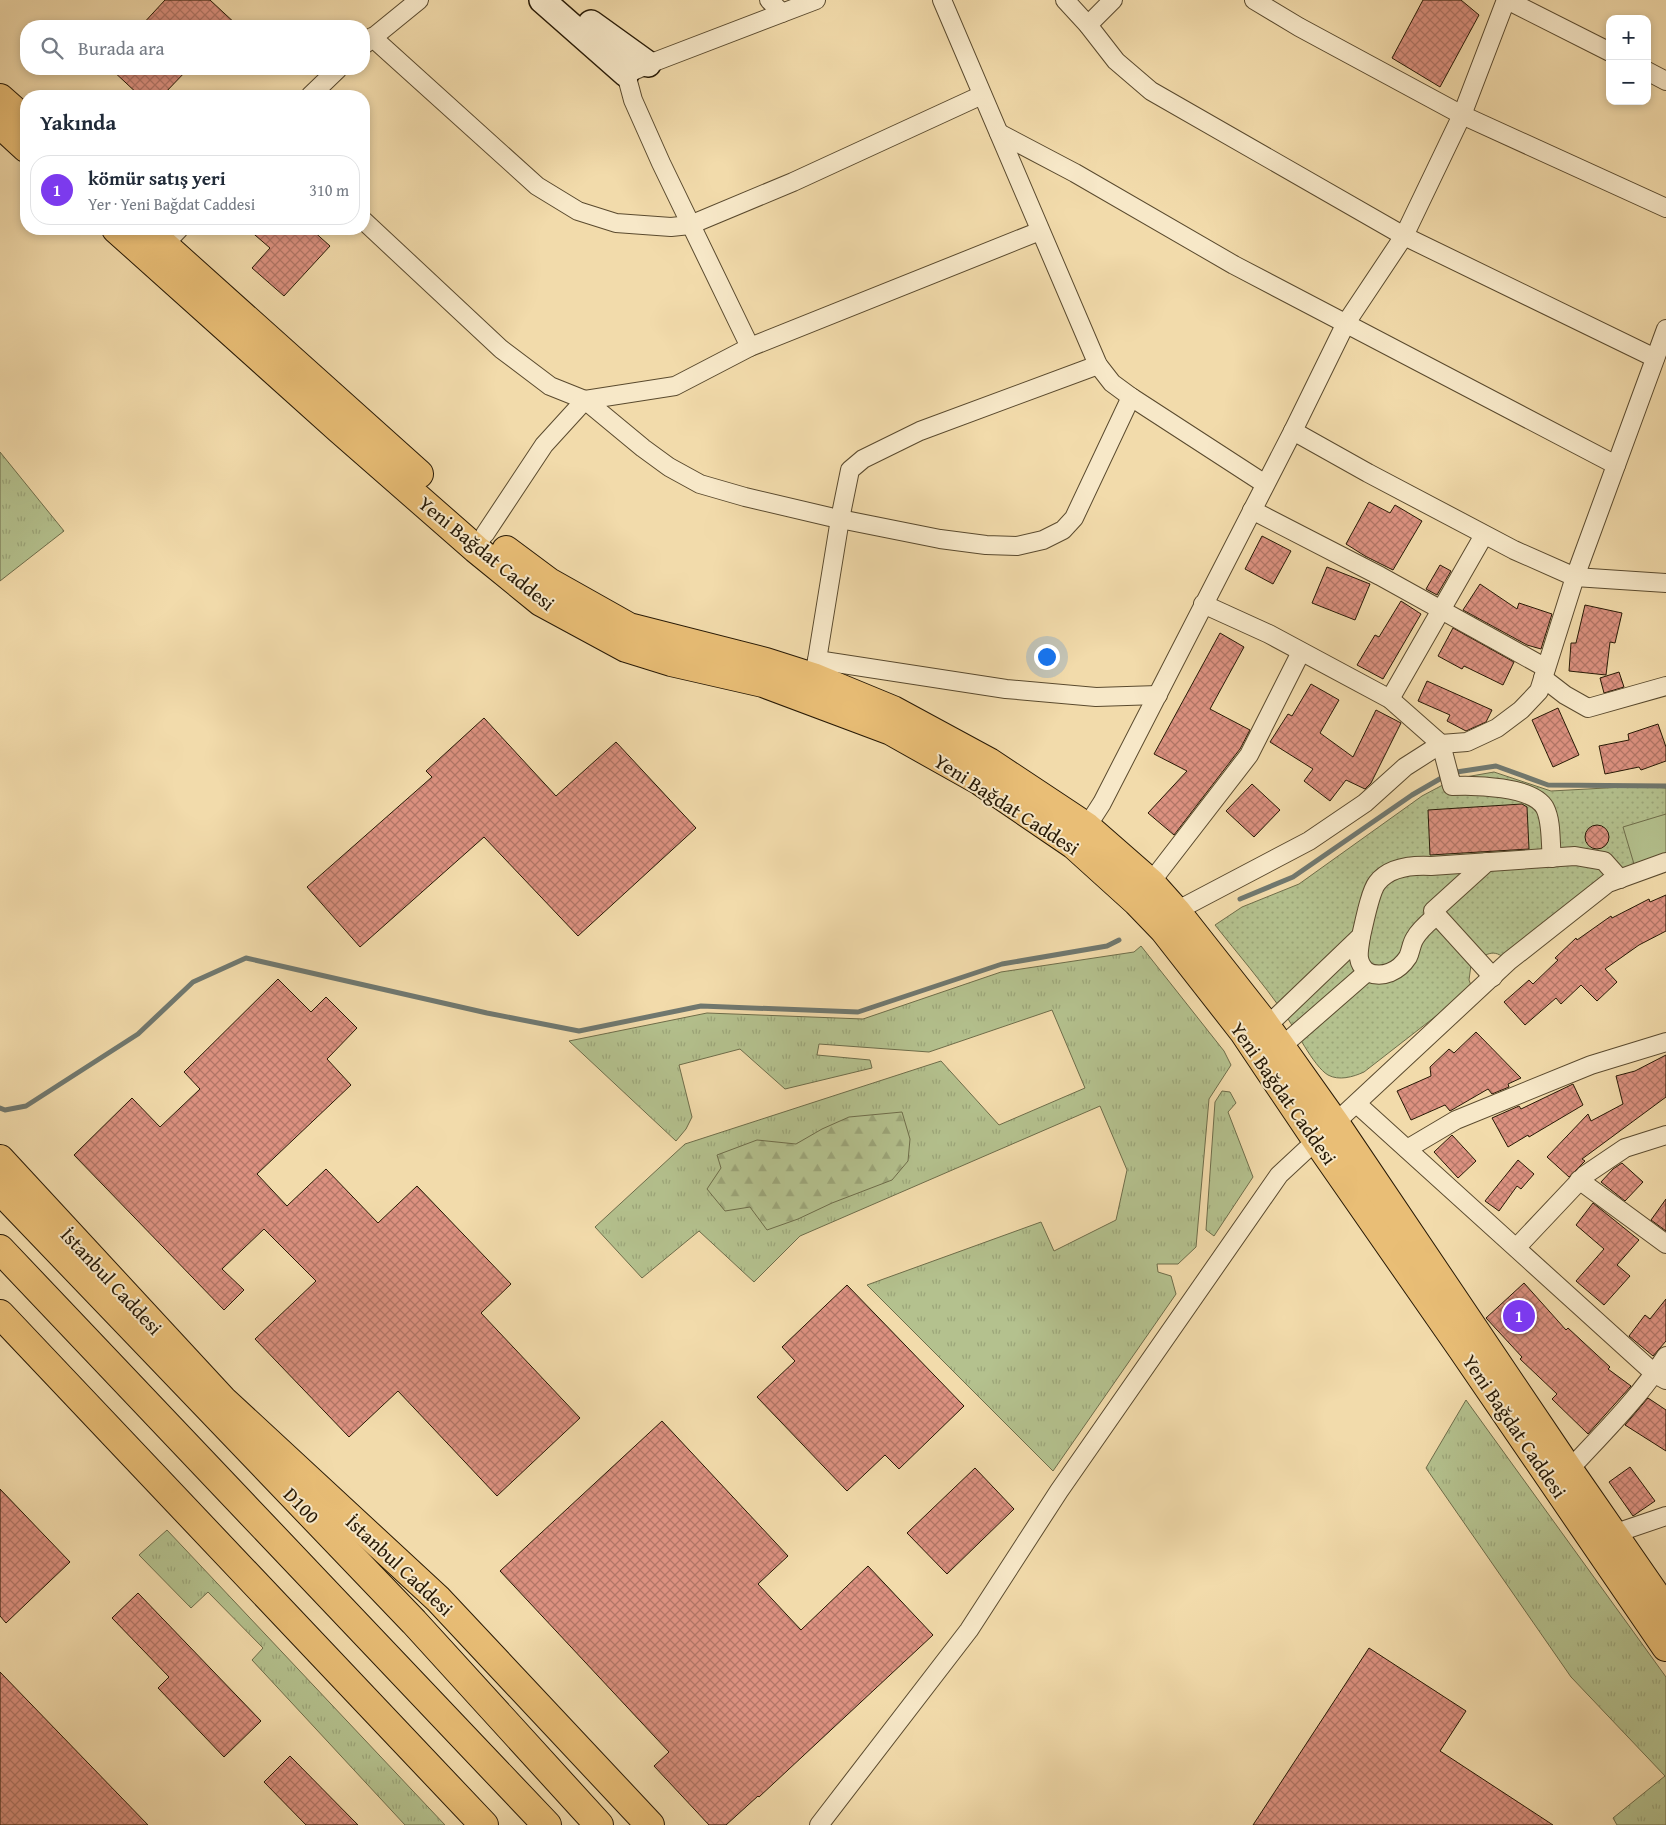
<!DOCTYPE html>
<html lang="tr">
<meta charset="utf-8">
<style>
body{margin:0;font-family:"Gentium Book Plus",serif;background:#f2f2f3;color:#1f2937}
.controls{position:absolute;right:15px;top:15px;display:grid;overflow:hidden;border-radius:10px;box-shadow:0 2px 8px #0003}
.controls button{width:45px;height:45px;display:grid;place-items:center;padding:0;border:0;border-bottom:1px solid #e0e1e3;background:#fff;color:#1f2937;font:25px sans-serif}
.you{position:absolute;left:1046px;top:656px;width:18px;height:18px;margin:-12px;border:4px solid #fff;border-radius:50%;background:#1a73e8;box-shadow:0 0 0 8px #1a73e833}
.badge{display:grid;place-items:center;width:32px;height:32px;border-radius:50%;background:#7c3aed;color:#fff;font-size:16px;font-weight:700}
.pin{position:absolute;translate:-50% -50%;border:2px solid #fff;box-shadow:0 1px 5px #0006}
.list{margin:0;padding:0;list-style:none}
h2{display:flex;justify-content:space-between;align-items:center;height:65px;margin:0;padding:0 20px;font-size:21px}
h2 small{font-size:16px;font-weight:400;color:#747a83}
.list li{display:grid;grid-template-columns:32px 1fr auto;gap:15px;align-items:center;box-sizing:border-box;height:70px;margin:0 10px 10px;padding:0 10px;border:1px solid #e0e1e3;border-radius:20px}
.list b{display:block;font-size:19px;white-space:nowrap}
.list p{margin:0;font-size:16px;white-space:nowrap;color:#747a83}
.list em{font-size:16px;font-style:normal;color:#747a83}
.icon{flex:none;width:28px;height:28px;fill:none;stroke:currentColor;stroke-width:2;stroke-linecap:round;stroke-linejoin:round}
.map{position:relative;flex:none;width:1666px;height:1825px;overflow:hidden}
.search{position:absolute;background:#fff;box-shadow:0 2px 8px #0003;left:20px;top:20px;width:350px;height:55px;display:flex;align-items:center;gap:12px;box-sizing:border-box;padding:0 18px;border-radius:20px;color:#747a83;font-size:19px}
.panel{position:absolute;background:#fff;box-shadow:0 2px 8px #0003;left:20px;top:90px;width:350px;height:145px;border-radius:20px}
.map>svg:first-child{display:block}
.grass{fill:url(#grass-tufts);stroke:#6e6d4a}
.forest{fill:url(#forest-firs);stroke:#6e6d4a}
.park{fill:url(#park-dots);stroke:#6e6d4a}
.garden{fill:#b4c18e;stroke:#6e6d4a}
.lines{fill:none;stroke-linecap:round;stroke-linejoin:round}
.stream{stroke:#70786f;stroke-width:5}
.building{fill:url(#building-cross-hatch);stroke:#271905}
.street-casing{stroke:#5a4a2e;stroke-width:20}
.secondary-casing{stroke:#271905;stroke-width:28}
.primary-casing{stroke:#271905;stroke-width:30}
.highway-casing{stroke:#271905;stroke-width:30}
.street{stroke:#f7e8c8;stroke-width:18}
.secondary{stroke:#f7e8c8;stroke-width:25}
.primary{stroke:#e9be76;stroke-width:28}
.highway{stroke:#e9be76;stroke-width:28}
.labels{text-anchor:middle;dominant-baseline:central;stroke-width:4;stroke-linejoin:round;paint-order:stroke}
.street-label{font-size:20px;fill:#271905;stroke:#f7e8c8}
</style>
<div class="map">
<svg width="1666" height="1825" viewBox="0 0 1666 1825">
<defs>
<pattern id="grass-tufts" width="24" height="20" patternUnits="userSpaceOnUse" patternTransform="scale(1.25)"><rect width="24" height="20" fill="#b4c18e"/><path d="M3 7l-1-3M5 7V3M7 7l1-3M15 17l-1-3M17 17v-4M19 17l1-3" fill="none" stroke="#9ba579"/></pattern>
<pattern id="forest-firs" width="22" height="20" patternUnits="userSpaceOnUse" patternTransform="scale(1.25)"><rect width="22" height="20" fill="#b4c18e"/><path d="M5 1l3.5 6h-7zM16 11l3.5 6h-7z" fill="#9ba579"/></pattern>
<pattern id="park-dots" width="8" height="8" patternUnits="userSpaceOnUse" patternTransform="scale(1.25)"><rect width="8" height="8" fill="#b4c18e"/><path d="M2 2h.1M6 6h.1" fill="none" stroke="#9ba579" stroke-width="1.8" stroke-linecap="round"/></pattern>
<pattern id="building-cross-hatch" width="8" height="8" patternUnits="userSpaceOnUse" patternTransform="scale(1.25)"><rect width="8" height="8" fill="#dc9180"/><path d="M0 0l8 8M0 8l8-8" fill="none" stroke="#b27667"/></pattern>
</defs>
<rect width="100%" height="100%" fill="#f2dbab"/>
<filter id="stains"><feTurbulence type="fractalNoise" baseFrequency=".004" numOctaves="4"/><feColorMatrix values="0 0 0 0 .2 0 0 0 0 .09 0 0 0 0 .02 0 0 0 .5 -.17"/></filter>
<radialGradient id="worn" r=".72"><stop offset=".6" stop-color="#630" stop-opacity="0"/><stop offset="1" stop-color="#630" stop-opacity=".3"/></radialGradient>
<g class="grass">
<path d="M0,452l64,79 -64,50z"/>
<path d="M1141,946l83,105 7,14 -22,34 -13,148 -18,17h-21l1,8 13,4 5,18 -123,177 -186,-186 174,-63 13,29 62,-31 11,-50 -27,-64 -300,130 -46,46 -55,-51 -57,47 -47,-51 90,-83 256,-83 58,64 86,-37 -33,-78 -123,42 -110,-8 -2,11 53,5 2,8 -87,21 -45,-40 -61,16 13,52 -6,12 -10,12 -107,-100 138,-28 156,6 138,-47 133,-20z"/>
<path d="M1222,1091l8,1 6,11 -8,9 25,65 -39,59 -8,-6 9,-128z"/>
<path d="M1466,1400l200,277v148h-49l-4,-7 52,-42 -94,-99 -145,-209z"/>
<path d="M167,1530l278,295h-40l-153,-165 11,-12 -55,-56 -17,16 -52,-53z"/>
</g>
<path class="forest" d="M902,1112l8,27 -2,22 -16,19 -60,23 -34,16 -31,11 -17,-23 -25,4 -18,-22 14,-21 -4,-13 40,-15 39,4 26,-15 27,-12z"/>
<path class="park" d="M1494,772l57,19 91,-5 24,2v66l-32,10 -23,14 -107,80c-12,-11 -22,-1 -33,7l-2,15 3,8 -108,84c-11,5 -25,9 -36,3 -15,-9 -33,-47 -44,-62 -22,-31 -46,-59 -69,-88l27,-18 57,-23 123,-88 32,-17z"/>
<path class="garden" d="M1666,814v40l-32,10 -11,-37z"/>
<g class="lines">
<g class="stream">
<path d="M1240,899l53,-22 119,-82 38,-22 46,-7 52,19 118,1"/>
<path d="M0,1108l5,2 21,-4 112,-72 55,-52 53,-24 241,55 92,18 122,-25 157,6 144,-48 105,-18 12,-6"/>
</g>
</g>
<g class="building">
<path d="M165,0h45l28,26h-97z"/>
<path d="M1423,0h38l18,15 -39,72 -48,-29z"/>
<path d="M111,69h77l-26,27h-22z"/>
<path d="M248,229h63l19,17 -46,50 -32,-28 18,-20z"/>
<path d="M1369,502l21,11 5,-8 27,16 -29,49 -28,-14 -19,-12z"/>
<path d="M1262,536l29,15 -18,33 -28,-15z"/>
<path d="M1440,565l11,6 -14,24 -11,-6z"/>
<path d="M1327,567l43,17 -15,36 -43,-17z"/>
<path d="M1480,584l37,25 2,-6 33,11 -11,35 -14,-4 -64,-35z"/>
<path d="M1401,601l20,13 -38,65 -26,-14 18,-30 4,2z"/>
<path d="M1585,605l37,8 -7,30 -5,-1 -4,33 -37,-4 2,-28h5z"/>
<path d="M1453,628l61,34 -11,23 -39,-19 -2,3 -24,-13z"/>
<path d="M1220,633l24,14 -34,62 40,21 -10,19 -66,86 -26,-22 39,-42 -33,-17z"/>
<path d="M1619,672l5,15 -20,6 -4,-15z"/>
<path d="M1427,681l65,29 -6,12 -20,9 -19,-10 3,-6 -32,-14z"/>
<path d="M1311,684l28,16 -19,33 33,24 23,-47 25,13 -30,60 -6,6 -19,-9 -16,21 -26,-20 9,-12 -43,-27 18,-28 4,2z"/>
<path d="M1558,708l21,47 -26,12 -21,-47z"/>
<path d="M484,718l72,78 60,-54 80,86 -118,108 -94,-99 -124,110 -53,-60 125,-110 -6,-6z"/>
<path d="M1658,724l8,23v14l-25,9 -2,-3 -34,7 -6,-28 30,-6 -1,-6z"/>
<path d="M1252,784l28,26 -26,27 -28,-26z"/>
<path d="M1522,804l5,3 2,42 -99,6 -2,-45z"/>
<circle cx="1597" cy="837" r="12"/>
<path d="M1666,895v36l-27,14 -34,24 12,13 -20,19 -16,-16 -20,19 -5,-6 -31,27 -21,-23 25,-22 4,4 25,-24 -3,-2 21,-20 1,2 34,-24 1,2 37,-19 1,3z"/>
<path d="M278,979l33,33 15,-15 31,31 -30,31 24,26 -94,89 30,32 39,-37 52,54 39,-37 94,98 -30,29 99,105 -83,78 -99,-105 -49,46 -94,-98 61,-58 -52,-52 -42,40 22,21 -20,20 -150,-155 58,-57 28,29 40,-38 -16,-17z"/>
<path d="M1476,1032l45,46 -13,6 1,3 -17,7 -4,-5 -38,22 -5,-6 -34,15 -14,-29 34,-15 -1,-9 19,-18 5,4z"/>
<path d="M1666,1055v42l-84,62 3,2 -16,16 -22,-20 41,-43 3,7 32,-17 -7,-28 19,-5z"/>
<path d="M1573,1084l10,21 -54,32 -1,-2 -20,12 -16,-29 27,-12 2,3z"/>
<path d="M1452,1135l24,26 -18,17 -24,-26z"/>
<path d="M1518,1160l16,14 -13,15 -4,-3 -18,25 -14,-10z"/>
<path d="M1622,1163l21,19 -18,19 -24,-19 12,-13z"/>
<path d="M1666,1199v32l-15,-11z"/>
<path d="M1593,1203l46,37 -22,25 13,11 -26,29 -28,-24 28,-32 -28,-24z"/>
<path d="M1524,1283l42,47 2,-2 42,39 -2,2 23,17 -43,48 -36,-35 5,-5 -37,-35 2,-2 -36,-39z"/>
<path d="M847,1285l117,121 -65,63 -14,-14 -38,36 -90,-94 38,-36 -13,-14z"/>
<path d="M1666,1299v42l-13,15 -24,-20 16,-21 5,4z"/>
<path d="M1648,1398l18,12v41l-41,-26z"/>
<path d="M662,1421l126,135 -30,28 43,46 67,-64 65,69 -174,162 -1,-1 -32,29h-17l-55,-59 15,-14 -169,-181z"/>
<path d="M1630,1467l25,34 -22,15 -24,-34z"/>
<path d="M975,1468l39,41 -67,65 -40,-41z"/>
<path d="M0,1489l70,73 -64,61 -6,-7z"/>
<path d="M138,1593l123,128 -37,36 -66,-69 11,-11 -57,-59z"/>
<path d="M1369,1648l97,63 -26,40 113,74h-300z"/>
<path d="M0,1672l148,153h-148z"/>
<path d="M290,1756l68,69h-52l-42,-43z"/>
</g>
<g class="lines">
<defs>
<g id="street">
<path d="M769,0l13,13"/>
<path d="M942,0l156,365 14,18 19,14 134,87"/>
<path d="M1065,0l23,25 28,36 35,30 253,145 251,122"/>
<path d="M1254,0l45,27 163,88 204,93"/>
<path d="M1507,0l103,52"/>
<path d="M1088,25l25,-25"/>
<path d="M372,37l165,149 41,25 38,12 55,4 19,-2 103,-43 189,-87"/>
<path d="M365,44l54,-44"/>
<path d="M1647,71l19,10"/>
<path d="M310,96l28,-27"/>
<path d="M999,133l76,40 159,92 382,200"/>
<path d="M364,221l137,128 49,37 35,14 58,48 26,19 31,17 45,13 85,20 110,22 46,6 31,1 26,-6 20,-10 11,-12 57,-121"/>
<path d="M157,252l22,-23"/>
<path d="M750,347l-89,-184 -28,-63 -7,-26 28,-12 162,-62"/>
<path d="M1293,431l75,42 146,77 61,27 91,6"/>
<path d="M1252,510l128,66 166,92"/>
<path d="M485,534l59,-89 41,-45 90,-14 75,-39 290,-116"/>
<path d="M1203,604l66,30 121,65 51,45 11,42c22,-1 81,0 93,22 7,14 5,34 7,50"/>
<path d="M817,660l189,29 90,8 62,-2"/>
<path d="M813,677l4,-17 23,-141 10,-49 13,-11 57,-28 178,-66"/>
<path d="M1543,678l22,17 23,13 78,-22"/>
<path d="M1390,699l94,-164"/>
<path d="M1082,834l20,-31 191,-372 53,-108 58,-87 58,-121 44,-115"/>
<path d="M1487,862l-54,49 60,66"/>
<path d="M1144,891l105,-136 52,-103"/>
<path d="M1176,911l133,-70 56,-38 40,-36 36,-23 26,-2 30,-14 24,-18 18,-19 36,-114 91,-248"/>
<path d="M1367,972c16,7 32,-1 41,-15 3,-6 3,-13 7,-19 5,-9 14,-16 22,-23"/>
<path d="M1266,1027l95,-91c3,-12 9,-44 16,-53 12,-16 35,-18 54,-17l144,-10 29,5 16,18"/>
<path d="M1281,1047l86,-75c-12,-11 -8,-21 -6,-36"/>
<path d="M1357,1104l298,270 11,6"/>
<path d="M1407,1149l49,-29 135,-55 75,-23"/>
<path d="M1579,1180l87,64"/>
<path d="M1517,1247l68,-72 40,-27 41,-13"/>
<path d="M1569,1470c33,-36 70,-72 97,-114"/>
<path d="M1613,1534l53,-18"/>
<path d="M819,1825l150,-195 90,-139 220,-316 230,-214 99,-78 58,-21"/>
</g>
<g id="secondary">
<path d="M542,0l84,74"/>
<path d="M591,23l57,41"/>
</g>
<g id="primary">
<path d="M0,98l26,23"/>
<path d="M0,124l26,24"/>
<path d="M116,229l223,200 137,120 65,53 85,46 45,14 92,21 128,48 89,50 94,64 63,57 27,28 79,101 74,110 145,208 204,298"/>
<path d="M146,229l273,245"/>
<path d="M506,550l43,32 80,45 137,35 47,15 80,33 96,52 98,65 64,56 25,28 85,108 20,28 54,76 234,347 97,140"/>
<path d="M0,1159l223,241 215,199 212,226"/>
<path d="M0,1314l484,511"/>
</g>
<g id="highway">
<path d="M0,1190l414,432 185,203"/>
<path d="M0,1249l547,576"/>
</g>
</defs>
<use href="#street" class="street-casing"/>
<use href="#secondary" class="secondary-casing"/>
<use href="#primary" class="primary-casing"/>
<use href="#highway" class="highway-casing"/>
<use href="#street" class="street"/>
<use href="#secondary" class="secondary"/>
<use href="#primary" class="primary"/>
<use href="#highway" class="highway"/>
</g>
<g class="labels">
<g class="street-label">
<text transform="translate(487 553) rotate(39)">Yeni Bağdat Caddesi</text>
<text transform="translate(1007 804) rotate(33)">Yeni Bağdat Caddesi</text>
<text transform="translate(1284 1093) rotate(55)">Yeni Bağdat Caddesi</text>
<text transform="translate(112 1281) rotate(47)">İstanbul Caddesi</text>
<text transform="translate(1515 1426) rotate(56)">Yeni Bağdat Caddesi</text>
<text transform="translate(302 1505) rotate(46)">D100</text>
<text transform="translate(400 1565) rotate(43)">İstanbul Caddesi</text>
</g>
</g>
<rect width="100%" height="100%" filter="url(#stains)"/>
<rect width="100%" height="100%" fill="url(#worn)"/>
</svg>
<div class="controls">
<button>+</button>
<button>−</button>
</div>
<div class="you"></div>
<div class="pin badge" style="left:1519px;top:1316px">1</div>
<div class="search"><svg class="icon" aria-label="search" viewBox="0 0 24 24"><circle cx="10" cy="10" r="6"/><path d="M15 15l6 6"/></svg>Burada ara</div>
<section class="panel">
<h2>Yakında<small></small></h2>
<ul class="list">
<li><span class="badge">1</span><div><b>kömür satış yeri</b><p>Yer · Yeni Bağdat Caddesi</p></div><em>310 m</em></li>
</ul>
</section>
</div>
